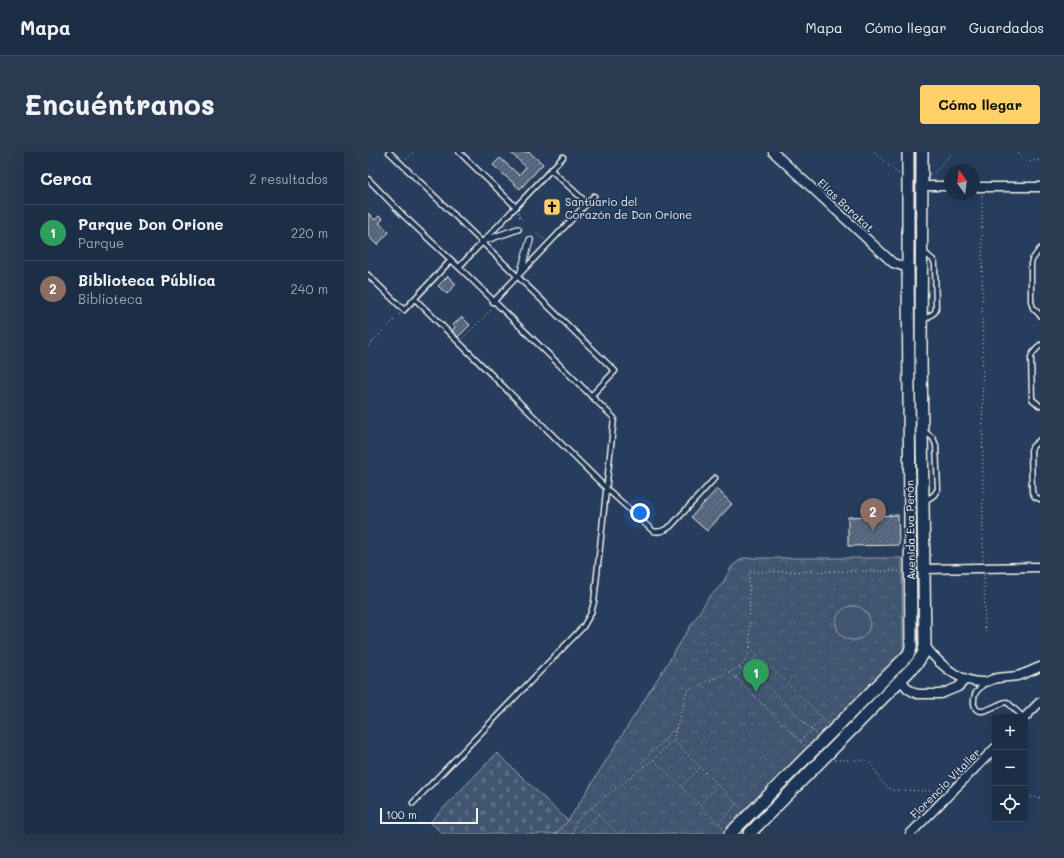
<!DOCTYPE html>
<html lang="es">
<meta charset="utf-8">
<style>
body{margin:0;font-family:Mali,sans-serif;background:#293a51;color:#f1f3f6}
.controls{position:absolute;right:12px;bottom:12px;display:grid;overflow:hidden;border-radius:4px;box-shadow:0 4px 16px #0002}
.controls button{width:36px;height:36px;display:grid;place-items:center;padding:0;border:0;border-bottom:1px solid #3a4a5f;background:#1c2e46;color:#f1f3f6;font:20px sans-serif}
.compass{position:absolute;left:576px;top:12px;width:36px;height:36px;border-radius:50%;background:#1c2e46;box-shadow:0 4px 16px #0002;rotate:346deg}
.scale{position:absolute;left:12px;bottom:10px;width:98px;box-sizing:border-box;padding-left:4px;border:2px solid #f4f1e8;border-top:0;font-size:11px;line-height:14px;white-space:nowrap;color:#f4f1e8;-webkit-text-stroke:3px #1d3557;paint-order:stroke}
.you{position:absolute;left:272px;top:361px;width:14px;height:14px;margin:-10px;border:3px solid #fff;border-radius:50%;background:#1a73e8;box-shadow:0 0 0 6px #1a73e833}
.badge{display:grid;place-items:center;width:26px;height:26px;border-radius:50%;background:#ffd166;color:#fff;font-size:13px;font-weight:700}
.pin{position:absolute;translate:-50% -33px;filter:drop-shadow(0 1px 2px #0008)}
.pin::after{content:'';position:absolute;top:21px;width:14px;height:12px;background:inherit;clip-path:polygon(0 0,100% 0,50% 100%)}
.list{margin:0;padding:0;list-style:none}
h2{display:flex;justify-content:space-between;align-items:center;height:52px;margin:0;padding:0 16px;font-size:17px}
h2 small{font-size:13px;font-weight:400;color:#a0a8b3}
.list li{display:grid;grid-template-columns:26px 1fr auto;gap:12px;align-items:center;box-sizing:border-box;height:56px;padding:0 16px;border-top:1px solid #3a4a5f}
.list b{display:block;font-size:15px;white-space:nowrap}
.list p{margin:0;font-size:13px;white-space:nowrap;color:#a0a8b3}
.list em{font-size:13px;font-style:normal;color:#a0a8b3}
.icon{flex:none;width:22px;height:22px;fill:none;stroke:currentColor;stroke-width:2;stroke-linecap:round;stroke-linejoin:round}
.map{position:relative;flex:none;width:672px;height:682px;overflow:hidden;border-radius:4px}
header{display:flex;align-items:center;gap:24px;box-sizing:border-box;height:56px;padding:0 20px;background:#1c2e46;border-bottom:1px solid #3a4a5f}
header strong{font-size:19px}
nav{display:flex;gap:22px;margin-inline-start:auto;font-size:14px}
.intro{display:flex;align-items:center;justify-content:space-between;box-sizing:border-box;height:96px;padding:0 24px}
h1{margin:0;font-size:28px}
.button{padding:10px 18px;border-radius:4px;background:#ffd166;color:#111;font-size:14px;font-weight:700}
main{display:flex;gap:24px;padding:0 24px}
aside{flex:1;background:#1c2e46;border-radius:4px;box-shadow:0 4px 16px #0002}
.map>svg:first-child{display:block}
.forest{fill:url(#forest-crowns);stroke:#9aa2ac}
.cemetery{fill:url(#cemetery-stones);stroke:#9aa2ac}
.garden{fill:#40546f;stroke:#9aa2ac}
.building{fill:url(#building-hatch);stroke:#f4f1e8}
.lines{fill:none;stroke-linecap:round;stroke-linejoin:round}
.service-casing{stroke:#f4f1e8;stroke-width:7}
.pedestrian-casing{stroke:#f4f1e8;stroke-width:8}
.minor-casing{stroke:#f4f1e8;stroke-width:11}
.secondary-casing{stroke:#f4f1e8;stroke-width:14}
.path{stroke:#f4f1e8;stroke-width:1;stroke-dasharray:1 3;stroke-linecap:butt}
.service{stroke:#1d3557;stroke-width:4}
.pedestrian{stroke:#1d3557;stroke-width:5.5}
.minor{stroke:#1d3557;stroke-width:8}
.secondary{stroke:#1d3557;stroke-width:11}
.labels{text-anchor:middle;dominant-baseline:central;stroke-width:3;stroke-linejoin:round;paint-order:stroke}
.poi-label{font-size:11px;fill:#f4f1e8;stroke:#1d3557;text-anchor:start}
.street-label{font-size:11px;fill:#f4f1e8;stroke:#1d3557}
</style>
<header>
<strong>Mapa</strong>
<nav><a>Mapa</a><a>Cómo llegar</a><a>Guardados</a></nav>
</header>
<div class="intro"><h1>Encuéntranos</h1><a class="button">Cómo llegar</a></div>
<main>
<aside>
<h2>Cerca<small>2 resultados</small></h2>
<ul class="list">
<li><span class="badge" style="background:#2e9e5b">1</span><div><b>Parque Don Orione</b><p>Parque</p></div><em>220 m</em></li>
<li><span class="badge" style="background:#8d6e63">2</span><div><b>Biblioteca Pública</b><p>Biblioteca</p></div><em>240 m</em></li>
</ul>
</aside>
<div class="map">
<svg width="672" height="682" viewBox="0 0 672 682">
<defs>
<pattern id="forest-crowns" width="20" height="18" patternUnits="userSpaceOnUse"><rect width="20" height="18" fill="#40546f"/><path d="M2 6a3 3 0 1 1 6 0M12 15a3 3 0 1 1 6 0" fill="none" stroke="#5c6d84"/></pattern>
<pattern id="cemetery-stones" width="16" height="16" patternUnits="userSpaceOnUse"><rect width="16" height="16" fill="#40546f"/><path d="M2 7V4a2 2 0 0 1 4 0v3zM10 15v-3a2 2 0 0 1 4 0v3z" fill="#5c6d84"/></pattern>
<pattern id="building-hatch" width="6" height="6" patternUnits="userSpaceOnUse"><rect width="6" height="6" fill="#52647b"/><path d="M-1 1l2-2M0 6l6-6M5 7l2-2" fill="none" stroke="#6c7b8e"/></pattern>
</defs>
<rect width="100%" height="100%" fill="#263d5d"/>
<filter id="ink" filterUnits="userSpaceOnUse"><feTurbulence type="fractalNoise" baseFrequency=".025" numOctaves="2"/><feDisplacementMap in="SourceGraphic" scale="8" xChannelSelector="R" yChannelSelector="G"/><feConvolveMatrix kernelMatrix="1 2 1 2 8 2 1 2 1" color-interpolation-filters="sRGB"/></filter>
<g filter="url(#ink)">
<path class="forest" d="M375,406h159l1,85v7l-2,4 -177,180h-169l13,-13 141,-224 14,-14 9,-17z"/>
<path class="cemetery" d="M129,601l71,68 -13,13h-112l-13,-12z"/>
<circle class="garden" cx="485" cy="471" r="17"/>
<g class="building">
<path d="M142,0h19l14,12 -23,25 -27,-24 7,-7 19,17 7,-8z"/>
<path d="M0,61l7,7 4,-4 4,3 -4,4 10,9 -12,13 -9,-9z"/>
<path d="M80,124l8,8 -9,10 -9,-8z"/>
<path d="M94,165l8,8 -12,12 -6,-6 3,-4 -2,-2z"/>
<path d="M349,337l15,15 -25,27 -16,-14z"/>
<path d="M530,363l1,30 -51,1v-29z"/>
</g>
<g class="lines">
<defs>
<g id="service">
<path d="M21,0l226,219 -24,25"/>
<path d="M91,0l57,55"/>
<path d="M183,18l36,33"/>
<path d="M0,27l36,37 60,56 150,146 -20,184 -3,11 -8,14 -170,176"/>
<path d="M672,97l-8,11 -1,4v37l2,7 7,7"/>
<path d="M91,115l104,-110"/>
<path d="M0,123l36,35 47,-50"/>
<path d="M47,147l191,189 47,43c7,2 12,-1 18,-5l44,-48"/>
<path d="M125,150l101,-106"/>
<path d="M555,169l12,-9 1,-4 -1,-44 -2,-4 -9,-8"/>
<path d="M672,193l-7,8 -2,4 1,42 8,7"/>
<path d="M556,279l9,7 3,7 2,44 -4,6 -9,6"/>
<path d="M672,288l-7,6 -2,4 1,42 3,5 5,2"/>
<path d="M617,531c-7,7 -12,9 -11,21 3,17 24,-2 33,-2l16,15"/>
</g>
<g id="pedestrian">
<path d="M118,88l32,-11"/>
<path d="M153,120l9,-32"/>
</g>
<g id="minor">
<path d="M405,0l120,111 15,5"/>
<path d="M554,34h28"/>
<path d="M606,35h66"/>
<path d="M556,417l116,-2"/>
<path d="M557,494c14,18 34,37 59,36 5,0 9,-4 14,-4 6,-1 13,-1 19,-2 8,-2 15,-6 23,-9"/>
<path d="M533,528l7,9 9,5h24l17,-7 8,-8"/>
<path d="M657,565l15,-15"/>
<path d="M542,682l85,-86"/>
</g>
<g id="secondary">
<path d="M362,682l178,-179 2,-4 1,-4 -3,-379v-116"/>
<path d="M381,682l168,-171 6,-9 2,-8 -4,-289 1,-205"/>
</g>
</defs>
<use href="#service" class="service-casing"/>
<use href="#pedestrian" class="pedestrian-casing"/>
<use href="#minor" class="minor-casing"/>
<use href="#secondary" class="secondary-casing"/>
<g class="path">
<path d="M506,0l22,20 3,2"/>
<path d="M650,0c8,11 8,10 22,8"/>
<path d="M38,7l8,-7"/>
<path d="M562,22h3l20,-22"/>
<path d="M614,43l1,365"/>
<path d="M150,60l1,4 4,4"/>
<path d="M169,82l4,4 3,1"/>
<path d="M94,187l30,-30"/>
<path d="M0,194l32,-32"/>
<path d="M616,423l1,57"/>
<path d="M382,495l78,76"/>
<path d="M379,514l69,68"/>
<path d="M362,520l75,74"/>
<path d="M368,525l22,-22"/>
<path d="M306,589l68,68"/>
<path d="M432,589l22,-22"/>
<path d="M286,608l69,68"/>
<path d="M467,608h30c12,4 12,24 28,30l40,1 4,2 2,2"/>
<path d="M624,609l3,3"/>
<path d="M276,614l-3,-3 36,-36"/>
<path d="M314,634l18,-18"/>
<path d="M657,640l6,5 9,1"/>
<path d="M332,652l18,-19"/>
<path d="M224,656l26,26"/>
<path d="M360,662l5,5"/>
<path d="M351,671l17,-18"/>
<path d="M219,674l8,8"/>
<path d="M204,682l5,-13 5,-6 72,-56 19,-19 14,-49 3,-2 50,-22 5,-5 5,-13 -1,-77 152,-1"/>
<path d="M210,682l20,-19"/>
</g>
<use href="#service" class="service"/>
<use href="#pedestrian" class="pedestrian"/>
<use href="#minor" class="minor"/>
<use href="#secondary" class="secondary"/>
</g>
</g>
<defs>
<symbol id="church-square" viewBox="-11 -11 22 22"><rect x="-9" y="-9" width="18" height="18" rx="4" fill="#ffd166" stroke="#1d3557"/><path d="M-1.2-6h2.4v3.5h3.3v2.4h-3.3V6h-2.4V-.1h-3.3v-2.4h3.3Z" fill="#111"/></symbol>
</defs>
<g fill-rule="evenodd">
<use href="#church-square" x="174" y="45" width="20" height="20"/>
</g>
<g class="labels">
<g class="poi-label">
<text x="197" y="49">Santuario del<tspan x="197" dy="13">Corazón de Don Orione</tspan></text>
</g>
<g class="street-label">
<text transform="translate(478 53) rotate(43)">Elías Barakat</text>
<text transform="translate(542 378) rotate(-91)">Avenida Eva Perón</text>
<text transform="translate(577 631) rotate(-45)">Florencio Vitaller</text>
</g>
</g>
</svg>
<div class="controls">
<button>+</button>
<button>−</button>
<button><svg class="icon" aria-label="locate" viewBox="0 0 24 24"><circle cx="12" cy="12" r="6"/><path d="M12 2v4M12 18v4M2 12h4M18 12h4"/></svg></button>
</div>
<svg class="compass" viewBox="-18 -18 36 36"><path d="M0-13l5 13h-10z" fill="#e53935"/><path d="M0 13l5-13h-10z" fill="#a0a8b3"/></svg>
<div class="scale">100 m</div>
<div class="you"></div>
<div class="pin badge" style="left:388px;top:540px;background:#2e9e5b">1</div>
<div class="pin badge" style="left:505px;top:379px;background:#8d6e63">2</div>
</div>
</main>
